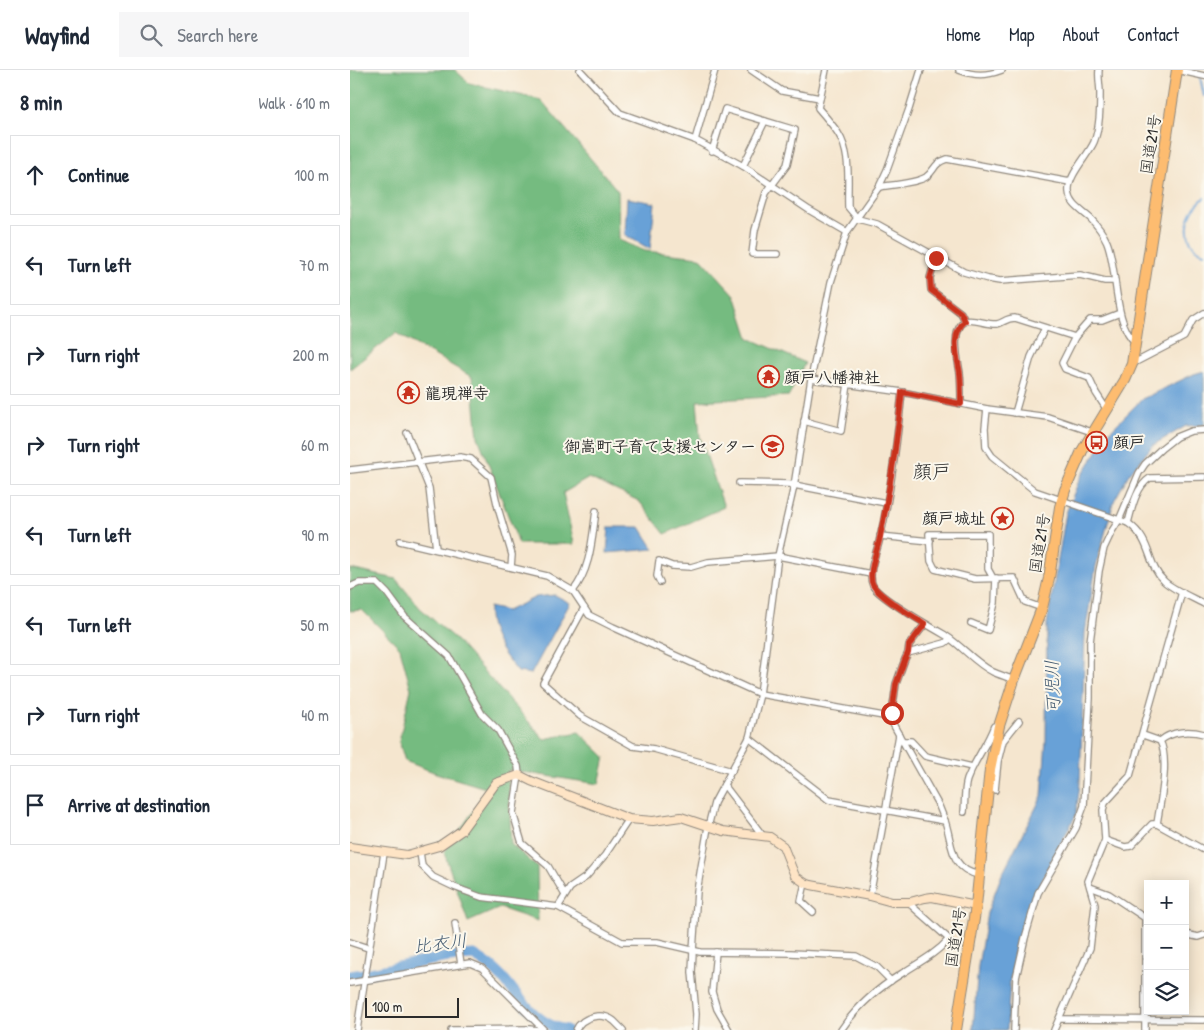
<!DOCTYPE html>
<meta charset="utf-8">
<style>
body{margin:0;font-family:"Patrick Hand","Klee One",sans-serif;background:#f6f6f7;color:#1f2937}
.controls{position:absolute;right:15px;bottom:15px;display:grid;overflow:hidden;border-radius:0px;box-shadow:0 2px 12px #0003}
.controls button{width:45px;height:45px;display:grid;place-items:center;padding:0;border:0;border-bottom:1px solid #e0e1e3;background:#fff;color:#1f2937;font:25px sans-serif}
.scale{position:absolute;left:15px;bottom:12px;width:94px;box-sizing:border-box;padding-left:5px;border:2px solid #2b2b2b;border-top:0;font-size:14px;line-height:18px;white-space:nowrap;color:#2b2b2b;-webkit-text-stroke:4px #fbf7ec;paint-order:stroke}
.stop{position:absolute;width:15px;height:15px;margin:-11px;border:4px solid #c8321e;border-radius:50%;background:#fff}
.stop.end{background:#c8321e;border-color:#fff;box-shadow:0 1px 5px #0008}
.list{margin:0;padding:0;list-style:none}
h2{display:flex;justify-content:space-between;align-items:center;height:65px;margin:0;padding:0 20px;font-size:21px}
h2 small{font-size:16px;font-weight:400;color:#747a83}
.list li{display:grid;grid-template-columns:32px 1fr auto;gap:15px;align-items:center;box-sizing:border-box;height:80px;margin:0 10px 10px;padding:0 10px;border:1px solid #e0e1e3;border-radius:0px}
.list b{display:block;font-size:19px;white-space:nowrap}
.list em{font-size:16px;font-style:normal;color:#747a83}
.icon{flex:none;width:28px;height:28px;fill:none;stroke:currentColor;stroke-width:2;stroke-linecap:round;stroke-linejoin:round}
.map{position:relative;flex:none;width:854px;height:960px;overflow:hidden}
header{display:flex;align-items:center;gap:30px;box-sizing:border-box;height:70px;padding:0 25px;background:#fff;border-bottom:1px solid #e0e1e3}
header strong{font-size:24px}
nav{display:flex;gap:28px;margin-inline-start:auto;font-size:18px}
.search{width:350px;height:45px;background:#f6f6f7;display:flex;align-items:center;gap:12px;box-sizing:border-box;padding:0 18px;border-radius:0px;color:#747a83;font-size:19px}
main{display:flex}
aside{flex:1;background:#fff}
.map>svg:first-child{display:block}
.forest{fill:#74bb80;stroke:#507356}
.water{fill:#67a1d7;stroke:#496681}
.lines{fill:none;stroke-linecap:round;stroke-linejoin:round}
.stream{stroke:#67a1d7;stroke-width:2}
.river{stroke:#67a1d7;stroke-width:11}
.street-casing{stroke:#90887d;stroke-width:8}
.secondary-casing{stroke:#90887d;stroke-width:10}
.highway-casing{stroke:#90887d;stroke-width:12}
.street{stroke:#fff;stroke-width:5.5}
.secondary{stroke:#fee4c5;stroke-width:8}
.highway{stroke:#fdbc6f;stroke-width:10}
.route{stroke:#c8321e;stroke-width:6}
.labels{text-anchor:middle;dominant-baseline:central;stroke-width:4;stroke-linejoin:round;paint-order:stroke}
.street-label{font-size:16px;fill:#2b2b2b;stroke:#fbf7ec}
.poi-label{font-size:16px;font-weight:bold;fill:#2b2b2b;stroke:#fbf7ec;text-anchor:start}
.water-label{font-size:18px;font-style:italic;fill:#435a70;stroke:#fbf7ec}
.quarter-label{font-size:19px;fill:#2b2b2b;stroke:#fbf7ec}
</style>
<header>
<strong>Wayfind</strong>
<div class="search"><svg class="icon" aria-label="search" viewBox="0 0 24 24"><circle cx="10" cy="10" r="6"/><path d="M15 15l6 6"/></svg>Search here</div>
<nav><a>Home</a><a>Map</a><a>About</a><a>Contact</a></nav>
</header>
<main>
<aside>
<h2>8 min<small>Walk · 610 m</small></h2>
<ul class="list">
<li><svg class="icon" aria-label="ahead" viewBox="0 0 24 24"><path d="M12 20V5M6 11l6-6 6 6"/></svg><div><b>Continue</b></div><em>100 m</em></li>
<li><svg class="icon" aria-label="left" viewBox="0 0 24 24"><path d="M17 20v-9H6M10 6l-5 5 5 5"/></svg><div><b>Turn left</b></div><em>70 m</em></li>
<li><svg class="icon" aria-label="right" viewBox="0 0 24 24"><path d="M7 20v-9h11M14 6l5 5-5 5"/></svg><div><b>Turn right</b></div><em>200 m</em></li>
<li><svg class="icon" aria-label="right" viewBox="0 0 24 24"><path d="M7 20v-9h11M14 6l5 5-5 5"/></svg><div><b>Turn right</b></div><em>60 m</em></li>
<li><svg class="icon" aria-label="left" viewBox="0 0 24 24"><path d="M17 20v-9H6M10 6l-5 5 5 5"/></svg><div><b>Turn left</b></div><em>90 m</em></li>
<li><svg class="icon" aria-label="left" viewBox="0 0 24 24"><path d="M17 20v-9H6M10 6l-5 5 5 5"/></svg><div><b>Turn left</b></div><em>50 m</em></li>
<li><svg class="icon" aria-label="right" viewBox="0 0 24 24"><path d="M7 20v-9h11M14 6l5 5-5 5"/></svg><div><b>Turn right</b></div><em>40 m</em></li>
<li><svg class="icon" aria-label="arrive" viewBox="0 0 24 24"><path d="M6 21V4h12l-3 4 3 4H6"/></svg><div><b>Arrive at destination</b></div></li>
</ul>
</aside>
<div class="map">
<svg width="854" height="960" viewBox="0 0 854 960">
<rect width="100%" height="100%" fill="#fbf7ec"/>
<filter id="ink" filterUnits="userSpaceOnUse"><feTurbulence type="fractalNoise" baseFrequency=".02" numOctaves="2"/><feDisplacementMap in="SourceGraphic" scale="10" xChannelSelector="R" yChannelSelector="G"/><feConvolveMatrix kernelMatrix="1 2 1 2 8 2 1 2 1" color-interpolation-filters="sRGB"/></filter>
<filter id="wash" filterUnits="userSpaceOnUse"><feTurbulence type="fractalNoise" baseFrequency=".0096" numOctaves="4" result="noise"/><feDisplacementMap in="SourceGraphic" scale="20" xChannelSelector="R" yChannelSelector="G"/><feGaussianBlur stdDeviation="1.12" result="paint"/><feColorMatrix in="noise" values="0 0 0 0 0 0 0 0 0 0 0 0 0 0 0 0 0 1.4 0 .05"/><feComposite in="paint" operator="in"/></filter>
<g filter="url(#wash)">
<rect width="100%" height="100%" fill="#f5e6cf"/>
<g class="forest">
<path d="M0,0h105l14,13 72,17 77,91 1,49 26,11 55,6 35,38 14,43 56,25 -16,33 -92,5 3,36 24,70 -59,27 -26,-33 -50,-23 -26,15 11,51h-55l-41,-107 -6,-60 -76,-44 -46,36z"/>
<path d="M0,499l46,10 24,29 36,32 88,99 35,-7 26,25 -6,27 -91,-14 3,74 26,23 1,54 -38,-13 -32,14 -24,-70 45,-63 -53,-16 -31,-12 -6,-20 12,-52 -11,-41 -38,-38 -12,1z"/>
</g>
<g class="water">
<path d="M277,128l28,5 -5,46 -25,-14z"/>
<path d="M854,301v54l-18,1 -33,19 -24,29 -15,27 -18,65 -11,67 -5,150 -4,32 -29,54 -24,53 -13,58 -3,50h-34l5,-64 9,-53 15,-39 40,-78 4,-56 1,-116 19,-111 14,-35 31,-48 31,-31 52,-25z"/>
<path d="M259,457h31l14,22 -47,4z"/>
<path d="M205,525l15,8 -39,71 -13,-2c-16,-19 -31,-40 -29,-65l18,4 29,-14z"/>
</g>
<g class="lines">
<g class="stream">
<path d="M850,7l4,19"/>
<path d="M854,128c-3,3 -8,7 -11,12 -9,15 -7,37 11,43"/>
</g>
<path class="river" d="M0,906c42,-5 82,-20 124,-21 10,6 20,13 28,22 19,22 34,48 64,53"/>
</g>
</g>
<g filter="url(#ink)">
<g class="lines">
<defs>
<g id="street">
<path d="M230,0l40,43 75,27 48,26 66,44 38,22"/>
<path d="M401,0l31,21 38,7"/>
<path d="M476,0l-8,38c7,8 14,16 20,25 14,22 9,50 10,74l10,12 19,5 87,48 24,7 12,2 80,-6 25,6h10"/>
<path d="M609,0c16,6 27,6 43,0"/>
<path d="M749,0c-1,8 1,15 1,23 0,15 0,34 -6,49 -6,14 -27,34 -25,50 1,12 12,18 21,26 6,6 13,15 17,24 11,27 6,82 29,101"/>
<path d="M827,0l27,6"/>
<path d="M345,70l20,-70"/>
<path d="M362,81l13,-42 70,21 -8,35 -21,28 -11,37 -3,24h25"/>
<path d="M393,96l22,-45"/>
<path d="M529,117c12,-2 38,-4 47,-10 10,-7 6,-13 21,-18l123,23"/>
<path d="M586,188l-6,20 1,12 30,23 4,8"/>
<path d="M725,267l-13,26 3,6 24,9 7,15 11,17"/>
<path d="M782,294l52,-27 9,-17 11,-7"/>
<path d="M461,309l91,13 85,17 61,8 44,15"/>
<path d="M552,322c-5,50 -11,101 -23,150 -3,12 -12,32 -6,44 6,11 58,41 72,49 17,11 30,28 48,37 7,3 14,5 21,8"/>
<path d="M611,334c0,-10 0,-21 -1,-31 -2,-13 -10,-45 6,-52 6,-3 22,4 31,3 6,-1 9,-6 18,-6l60,19 15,-17h12l18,-7"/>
<path d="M637,339l-2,19 1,19 6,9 43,35 93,32c25,18 18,41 36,58 8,8 29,17 40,23"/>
<path d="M665,343l16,-56 14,-29"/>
<path d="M454,351l37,10 7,-47"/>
<path d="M57,363l22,55 7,61"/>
<path d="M0,400l110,-13 11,2 20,18 7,31 14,47 -1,12"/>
<path d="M389,413l50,1 97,19"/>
<path d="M778,453c4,-15 8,-36 22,-45l54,-1"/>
<path d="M530,466l50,5"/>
<path d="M50,471l147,35 26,15 16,24 24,12 147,67 129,23"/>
<path d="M643,508l-5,-9v-35h-59l2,27 4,8 40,10 39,-1 11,24 17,6"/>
<path d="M310,512l-3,-6 2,-15 13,5 19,1 17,-5 70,-6 93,18"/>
<path d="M0,517l9,-4h18l10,10 17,23 45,40 33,58 16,16 20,36 1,9 -6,38 9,30 26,23 17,29"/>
<path d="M223,521c18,-22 19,-53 23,-80"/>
<path d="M234,538l-41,75 37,33 53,30 21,3 78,22"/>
<path d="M621,553l17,7 7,-27 1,-25"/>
<path d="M575,554l-16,21 -1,8 -3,6 -9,25 -4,29 -3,4 50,89c2,5 4,10 6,15 8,23 4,48 34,54"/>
<path d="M558,583l37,-10 5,-4"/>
<path d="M793,665l17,6c10,19 0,62 -3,83l47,26"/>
<path d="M399,668l80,62 116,21"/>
<path d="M554,671h7l14,15 47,11"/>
<path d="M810,671c12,-10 29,-11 44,-7"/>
<path d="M374,715l39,51"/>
<path d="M645,720l3,-29 5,-20 16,-20"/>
<path d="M614,742c1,-10 0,-23 3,-32 7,-19 20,-35 27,-54h3"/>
<path d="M755,770l20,7 6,-1 21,-22h5"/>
<path d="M70,782l2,14 11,11 21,10 27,10 77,10 64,35h35l43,10 90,1 66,3 21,11 14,14"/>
<path d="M455,813l-4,18 12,11"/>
<path d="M740,817l19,7 36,24v112"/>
<path d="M520,826l29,-161"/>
<path d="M208,837l12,-19 16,-11 19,-22 24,-36"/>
<path d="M105,853l6,41"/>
<path d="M835,864l13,3 6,-2"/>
<path d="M0,872l18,6"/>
<path d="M366,882l-4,40 5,17 12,21"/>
<path d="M0,913l120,-20 12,5 62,62"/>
<path d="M710,949l144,1"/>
<path d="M7,960l27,-177"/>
<path d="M101,960l78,-1 9,1"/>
<path d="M226,960c6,-14 26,-18 38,-9 3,3 6,6 9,9"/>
<path d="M345,960l1,-16 -4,-42 1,-21 4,-60 11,-64 6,-24 35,-65 11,-44 18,-138 16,-70 17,-107 20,-97 16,-50 32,-45 8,-17 22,-61 12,-39"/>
<path d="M491,960c16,-24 36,-41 60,-56 17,-11 35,-20 48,-35l-36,-32 -3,-5"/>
<path d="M664,960l2,-52 9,-40 13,-45 38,-65 8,-22 6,-108v-56l9,-71 5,-23 8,-17 7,-11 20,-47 6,-9 17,-16 14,-11 15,-6 13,-1"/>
<path d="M704,960l36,-82 5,-43 -7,-24 17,-41 -2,-30 2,-7 25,-27 52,-184"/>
</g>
<path id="secondary" d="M0,777l57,8 32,-9 22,-15 35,-48 23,-8 12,6 98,38 24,2 28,-4 42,14 47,6 13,9 12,30 10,7 6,2 59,11 22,6h18l15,-4 7,-1 44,9"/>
<path id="highway" d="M606,960l20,-124 14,-137 9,-43 15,-46 28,-72 7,-30 11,-71 5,-17 17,-39 43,-71 7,-16 45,-294"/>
</defs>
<use href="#street" class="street-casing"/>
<use href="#secondary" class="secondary-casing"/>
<use href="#highway" class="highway-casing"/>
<use href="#street" class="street"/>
<use href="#secondary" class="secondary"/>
<use href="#highway" class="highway"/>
</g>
</g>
<g class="lines" filter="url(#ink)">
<path class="route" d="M542,643l4,-29 9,-25 3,-6 1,-8 16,-21c-12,-8 -46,-27 -52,-39 -6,-11 5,-36 7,-48 10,-48 17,-96 22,-145l59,12c0,-10 0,-21 -1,-31 -3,-17 -10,-39 5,-52l-4,-8 -30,-23 -1,-12 6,-20"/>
</g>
<defs>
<symbol id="temple-ring" viewBox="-11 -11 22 22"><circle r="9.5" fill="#fbf7ec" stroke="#c8321e" stroke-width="1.5"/><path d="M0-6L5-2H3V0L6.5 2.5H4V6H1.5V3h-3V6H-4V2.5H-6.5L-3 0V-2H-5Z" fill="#c8321e"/></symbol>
<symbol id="bus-ring" viewBox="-11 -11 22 22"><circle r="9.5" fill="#fbf7ec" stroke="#c8321e" stroke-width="1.5"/><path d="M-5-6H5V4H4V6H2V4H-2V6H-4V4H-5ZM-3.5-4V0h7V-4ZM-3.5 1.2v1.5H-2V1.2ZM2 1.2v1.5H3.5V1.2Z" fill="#c8321e"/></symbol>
<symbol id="school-ring" viewBox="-11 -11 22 22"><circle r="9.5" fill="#fbf7ec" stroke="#c8321e" stroke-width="1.5"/><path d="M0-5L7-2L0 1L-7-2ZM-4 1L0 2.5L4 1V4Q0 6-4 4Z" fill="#c8321e"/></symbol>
<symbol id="sight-ring" viewBox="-11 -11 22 22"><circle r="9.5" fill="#fbf7ec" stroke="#c8321e" stroke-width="1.5"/><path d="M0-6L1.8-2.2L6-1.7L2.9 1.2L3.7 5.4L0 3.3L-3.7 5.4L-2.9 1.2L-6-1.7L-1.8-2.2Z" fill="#c8321e"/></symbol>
</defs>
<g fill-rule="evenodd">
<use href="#temple-ring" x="406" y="294" width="25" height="25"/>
<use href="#temple-ring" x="46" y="310" width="25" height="25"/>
<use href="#bus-ring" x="734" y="360" width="25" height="25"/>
<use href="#school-ring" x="410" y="364" width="25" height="25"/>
<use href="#sight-ring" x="640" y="436" width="25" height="25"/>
</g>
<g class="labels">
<g class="street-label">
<text transform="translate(800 74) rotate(-81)">国道21号</text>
<text transform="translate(689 473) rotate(-81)">国道21号</text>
<text transform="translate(605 867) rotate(-81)">国道21号</text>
</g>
<g class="poi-label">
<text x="434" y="307">顔戸八幡神社</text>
<text x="75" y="323">龍現禅寺</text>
<text x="763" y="372">顔戸</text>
<text x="406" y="376" text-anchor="end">御嵩町子育て支援センター</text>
<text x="636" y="448" text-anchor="end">顔戸城址</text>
</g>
<g class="water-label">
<text transform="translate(702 617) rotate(-92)">可児川</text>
<text transform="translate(90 873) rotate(-7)">比衣川</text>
</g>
<g class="quarter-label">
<text x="582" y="401">顔戸</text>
</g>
</g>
</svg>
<div class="controls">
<button>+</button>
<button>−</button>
<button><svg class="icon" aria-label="layers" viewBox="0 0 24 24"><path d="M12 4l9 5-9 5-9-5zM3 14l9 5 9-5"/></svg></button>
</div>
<div class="scale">100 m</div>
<div class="stop" style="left:542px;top:643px"></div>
<div class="stop end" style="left:586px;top:188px"></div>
</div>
</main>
